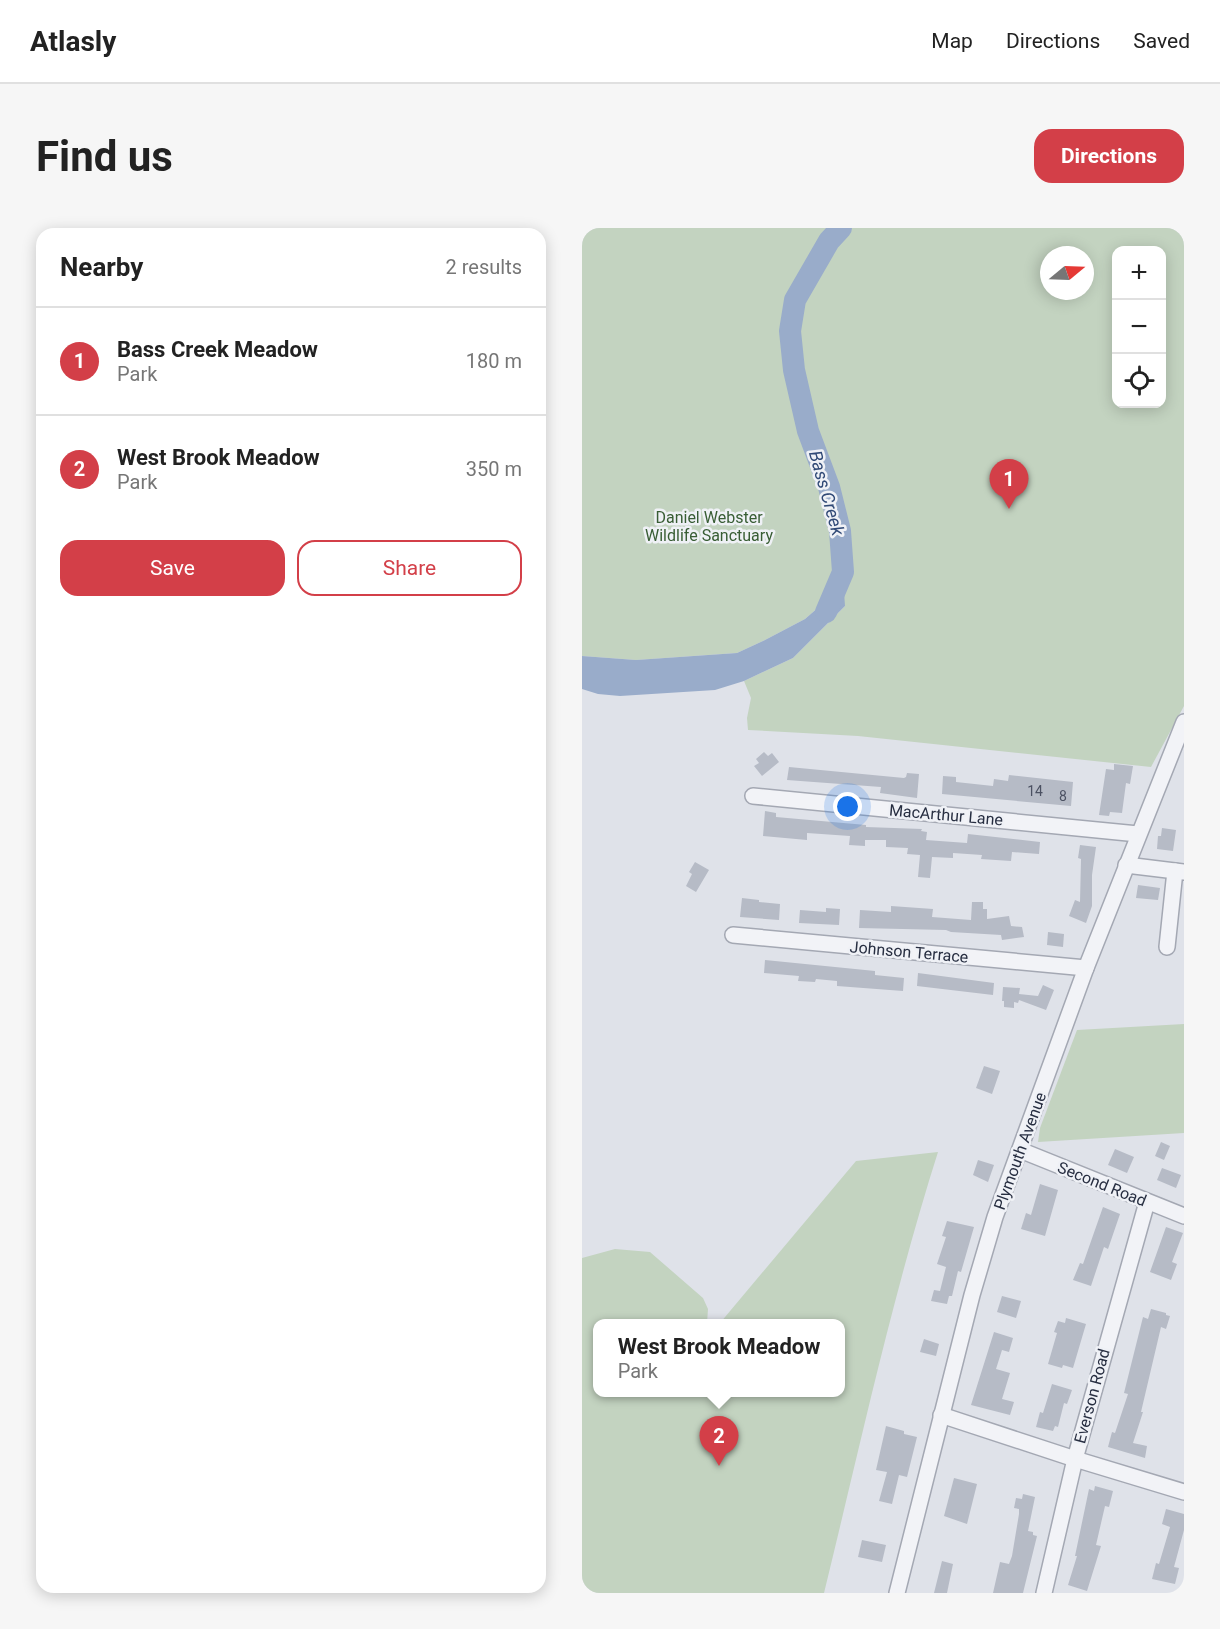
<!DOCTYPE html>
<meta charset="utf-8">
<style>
body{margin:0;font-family:Roboto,sans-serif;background:#f6f6f6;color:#222}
.controls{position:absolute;right:18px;top:18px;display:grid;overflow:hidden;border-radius:12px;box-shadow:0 3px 15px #0003}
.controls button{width:54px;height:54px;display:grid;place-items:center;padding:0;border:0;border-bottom:2px solid #e0e0e0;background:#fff;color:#222;font:30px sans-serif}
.compass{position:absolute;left:458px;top:18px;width:54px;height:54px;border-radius:50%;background:#fff;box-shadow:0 3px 15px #0003;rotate:71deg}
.you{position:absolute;left:266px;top:579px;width:21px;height:21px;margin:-15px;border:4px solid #fff;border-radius:50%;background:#1a73e8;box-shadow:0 0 0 9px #1a73e833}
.badge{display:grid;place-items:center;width:39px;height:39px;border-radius:50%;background:#d33f48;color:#fff;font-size:20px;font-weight:700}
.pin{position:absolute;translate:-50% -50px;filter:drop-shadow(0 2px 3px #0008)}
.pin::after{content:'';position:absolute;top:32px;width:21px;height:18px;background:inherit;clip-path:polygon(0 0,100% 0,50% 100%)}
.popup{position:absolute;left:11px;top:1091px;width:252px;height:78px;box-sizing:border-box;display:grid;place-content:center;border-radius:12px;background:#fff;filter:drop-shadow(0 2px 4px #0005);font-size:20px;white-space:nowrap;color:#767676}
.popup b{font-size:22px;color:#222}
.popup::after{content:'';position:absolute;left:50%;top:100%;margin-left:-12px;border:12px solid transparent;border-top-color:#fff}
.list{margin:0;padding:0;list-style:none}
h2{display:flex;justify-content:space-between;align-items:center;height:78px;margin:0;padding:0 24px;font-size:26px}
h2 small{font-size:20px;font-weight:400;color:#767676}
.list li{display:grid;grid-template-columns:39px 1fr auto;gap:18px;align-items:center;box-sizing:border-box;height:108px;padding:0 24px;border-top:2px solid #e0e0e0}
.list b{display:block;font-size:22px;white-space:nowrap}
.list p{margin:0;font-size:20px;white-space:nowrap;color:#767676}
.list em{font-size:20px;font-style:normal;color:#767676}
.actions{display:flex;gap:12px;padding:18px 24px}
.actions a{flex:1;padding:14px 0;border:2px solid #d33f48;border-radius:18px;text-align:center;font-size:21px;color:#d33f48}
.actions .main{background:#d33f48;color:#fff}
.icon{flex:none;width:33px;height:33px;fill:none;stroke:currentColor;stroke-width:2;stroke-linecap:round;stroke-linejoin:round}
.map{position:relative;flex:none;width:602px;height:1365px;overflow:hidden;border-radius:18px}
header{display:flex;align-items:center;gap:36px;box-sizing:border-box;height:84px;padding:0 30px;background:#fff;border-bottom:2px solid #e0e0e0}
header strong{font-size:28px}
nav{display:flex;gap:33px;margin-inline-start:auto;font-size:21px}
.intro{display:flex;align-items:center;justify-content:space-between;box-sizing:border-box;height:144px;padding:0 36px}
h1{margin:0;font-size:42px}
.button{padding:15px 27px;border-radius:18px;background:#d33f48;color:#fff;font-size:21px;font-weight:700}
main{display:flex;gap:36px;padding:0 36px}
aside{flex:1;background:#fff;border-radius:18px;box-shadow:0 3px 15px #0003}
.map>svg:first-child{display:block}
.green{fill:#c3d3c0;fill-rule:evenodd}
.water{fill:#99acca}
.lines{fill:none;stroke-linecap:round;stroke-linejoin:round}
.river{stroke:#99acca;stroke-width:22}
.building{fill:#b6bbc6}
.minor-casing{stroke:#a4a8b3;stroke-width:18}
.minor{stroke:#f2f3f7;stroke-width:15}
.labels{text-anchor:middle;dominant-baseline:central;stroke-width:5;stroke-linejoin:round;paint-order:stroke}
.number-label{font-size:14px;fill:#4b5162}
.park-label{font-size:16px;fill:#385d34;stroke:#eff1f6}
.street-label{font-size:16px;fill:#272e41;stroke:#eff1f6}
.water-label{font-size:18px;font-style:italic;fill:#304976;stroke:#eff1f6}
</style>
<header>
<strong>Atlasly</strong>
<nav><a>Map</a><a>Directions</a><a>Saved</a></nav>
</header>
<div class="intro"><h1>Find us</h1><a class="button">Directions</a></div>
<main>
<aside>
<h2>Nearby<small>2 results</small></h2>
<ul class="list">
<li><span class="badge">1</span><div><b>Bass Creek Meadow</b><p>Park</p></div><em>180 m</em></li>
<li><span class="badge">2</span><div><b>West Brook Meadow</b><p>Park</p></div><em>350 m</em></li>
</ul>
<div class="actions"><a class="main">Save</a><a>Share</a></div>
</aside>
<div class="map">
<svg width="602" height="1365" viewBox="0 0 602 1365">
<rect width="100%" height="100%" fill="#dfe2e9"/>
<g class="green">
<path d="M0,0h602v478l-33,61 -293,-31 -110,-6 -1,-12 4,-20 -7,-17 49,-23 52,-52 -12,-24 -13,24 -15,13 -40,21 -28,13 -101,7 -54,-4zM534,22h46v154h-46zM467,27h36v36h-36z"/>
<path d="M602,796v109l-146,9 2,-14 37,-98z"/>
<path d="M356,924c-46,145 -78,294 -114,441h-242v-335l33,-9 35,3 53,46 5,11 -1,14 -110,1v68h243v-68l-120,-1 136,-162z"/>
</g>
<path class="water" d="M251,354l6,2 5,8 1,14 -52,52 -49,23 -29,9 -95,6 -22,-2 -16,-5v-33l54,4 101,-7 28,-13 40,-21 15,-13z"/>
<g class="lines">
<path class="river" d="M244,384l17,-40 -3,-41 -11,-44 -21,-56 -14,-61 -4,-39 5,-31 34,-59 12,-13"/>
</g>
<g class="building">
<path d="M182,524l4,4 4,-3 7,9 -17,14 -8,-10 5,-3 -3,-4z"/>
<path d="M532,536l19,2 -3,18 -4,-1 -4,30 -12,-1 -1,4 -10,-1 7,-46 8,1z"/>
<path d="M207,539l115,11 2,-1 1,-4 12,1 -2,24 -37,-5 1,-6 -94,-7z"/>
<path d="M427,547l64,7 -2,24 -129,-12 1,-18 13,1v5l37,4 1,-7 14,2z"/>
<path d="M183,583l11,2v4l90,8v2l56,2 -1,2 6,1 -1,8 41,3 1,-9 72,8 -1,12 -27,-2 -1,9 -30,-2 1,-4 -29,-2v5l-21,-1 -2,21 -12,-1 2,-22 -13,-1 1,-6 -22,-1v-7h-21v6l-16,-1 1,-9 -43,-3v7l-44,-4z"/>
<path d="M580,600l14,2 -3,21 -16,-2 1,-13h3z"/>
<path d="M498,617l16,2 -4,28v31l-6,17 -17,-7 6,-16 5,2 1,-43 -3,-1z"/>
<path d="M113,634l14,8 -13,22 -10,-6 6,-12 -3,-2z"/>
<path d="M556,657l22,3 -2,12 -22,-2z"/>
<path d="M160,670l17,2v2l21,2 -1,16 -39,-3z"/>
<path d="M390,674h11v7h4v10l22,-3 2,10 11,1 2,10 -22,3 -1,-5 -50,-3 -5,-2 -87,-2 1,-18 31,2v-6l42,3 -1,8 39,3z"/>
<path d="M244,680l14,1 -1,16 -40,-2 1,-13 26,2z"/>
<path d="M466,704l16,2 -1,13 -16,-2z"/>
<path d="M183,732l110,11v4l29,3 -1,13 -66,-5v-5l-21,-2 -1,3 -17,-1 1,-5 -35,-3z"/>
<path d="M336,745l76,10 -1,12 -76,-9z"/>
<path d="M461,757l11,5 -8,20 -27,-10 -1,3 -4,-1v6l-10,-1v-6h-2l1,-14 17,1 -1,6 19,2z"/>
<path d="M402,838l16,5 -8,23 -16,-6z"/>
<path d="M579,914l9,4 -6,14 -9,-4z"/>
<path d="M533,921l19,8 -7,16 -19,-8z"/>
<path d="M396,932l16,5 -6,17 -15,-7z"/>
<path d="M580,940l19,7 -5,13 -19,-8z"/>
<path d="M458,956l18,6 -13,46 -24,-7 5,-16 5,2z"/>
<path d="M521,979l17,7 -12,35 -4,-2 -13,39 -18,-6 7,-17 3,1z"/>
<path d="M365,993l27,6 -13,45 -3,-1 -6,25h-3l-2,8 -16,-3 3,-11 6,1 6,-24 -9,-3 9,-27 -4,-1z"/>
<path d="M584,999l17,6 -11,29 5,2 -6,16 -21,-8z"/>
<path d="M420,1068l19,5 -5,17 -19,-6z"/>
<path d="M569,1081l15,4v2l4,1 -4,13 -5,-2 -20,85h2l-10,31 14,3 -2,12 -37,-11 4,-15 3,1 13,-39 -4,-1 19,-76 5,2z"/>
<path d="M484,1090l20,6 -13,44 -10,-3 -1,3 -14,-4 9,-31 -3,-1 4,-11 7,2z"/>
<path d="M412,1104l19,6 -4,14 -7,-2 -6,19 14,4 -8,26 12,3 -4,13 -39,-10z"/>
<path d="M342,1111l15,5 -3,12 -16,-4z"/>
<path d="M470,1156l20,6 -5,14 -3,-1 -6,24 -3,-1 -2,5 -17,-4 4,-15 3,1z"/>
<path d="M304,1198l18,5v3l13,3 -10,40 -8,-2 -7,29 -13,-3 8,-29 -11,-2z"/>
<path d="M372,1250l23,6 -10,40 -23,-8z"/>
<path d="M513,1258l18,5 -4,16 -4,-1 -9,39 5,1 -14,45 -19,-6 9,-29h-2l14,-67 5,2z"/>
<path d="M441,1266l12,3 -7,34 5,1v3l4,1 -14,57h-30l7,-31 9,2 3,-8 7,-42v-5l-5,-1 2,-10 6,1z"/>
<path d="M584,1281l18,5v16l-10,37 5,1 -4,16 -23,-5 4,-16 3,1 11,-37 -8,-3z"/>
<path d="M280,1312l24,5 -4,17 -24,-5z"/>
<path d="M360,1333l11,3 -6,29h-13z"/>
</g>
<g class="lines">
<defs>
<g id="minor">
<path d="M171,568l385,38"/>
<path d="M544,637l58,7"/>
<path d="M151,707l353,33"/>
<path d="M585,719l8,-76"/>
<path d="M438,922l164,66"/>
<path d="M359,1187l134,44 109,33"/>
<path d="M315,1365l75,-298 23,-78 91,-249 98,-246"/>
<path d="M462,1365l31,-134 72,-257"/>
</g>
</defs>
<use href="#minor" class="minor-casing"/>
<use href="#minor" class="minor"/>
</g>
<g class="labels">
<g class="number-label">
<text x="453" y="563">14</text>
<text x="481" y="568">8</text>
</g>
<g class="park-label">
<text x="127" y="289">Daniel Webster<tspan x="127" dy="18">Wildlife Sanctuary</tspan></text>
</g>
<g class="street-label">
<text transform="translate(364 587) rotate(5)">MacArthur Lane</text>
<text transform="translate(327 724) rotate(5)">Johnson Terrace</text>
<text transform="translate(438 923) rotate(-70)">Plymouth Avenue</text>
<text transform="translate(520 956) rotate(22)">Second Road</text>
<text transform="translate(510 1168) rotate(-75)">Everson Road</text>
</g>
<g class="water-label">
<text transform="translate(245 265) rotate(74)">Bass Creek</text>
</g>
</g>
</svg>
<div class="controls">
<button>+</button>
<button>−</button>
<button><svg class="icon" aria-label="locate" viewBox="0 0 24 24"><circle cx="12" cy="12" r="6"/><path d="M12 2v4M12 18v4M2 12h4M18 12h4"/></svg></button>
</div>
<svg class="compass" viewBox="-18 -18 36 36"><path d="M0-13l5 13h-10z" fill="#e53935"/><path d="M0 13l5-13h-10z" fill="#767676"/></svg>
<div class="you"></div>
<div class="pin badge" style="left:427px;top:281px">1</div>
<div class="pin badge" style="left:137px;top:1238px">2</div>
<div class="popup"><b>West Brook Meadow</b>Park</div>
</div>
</main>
